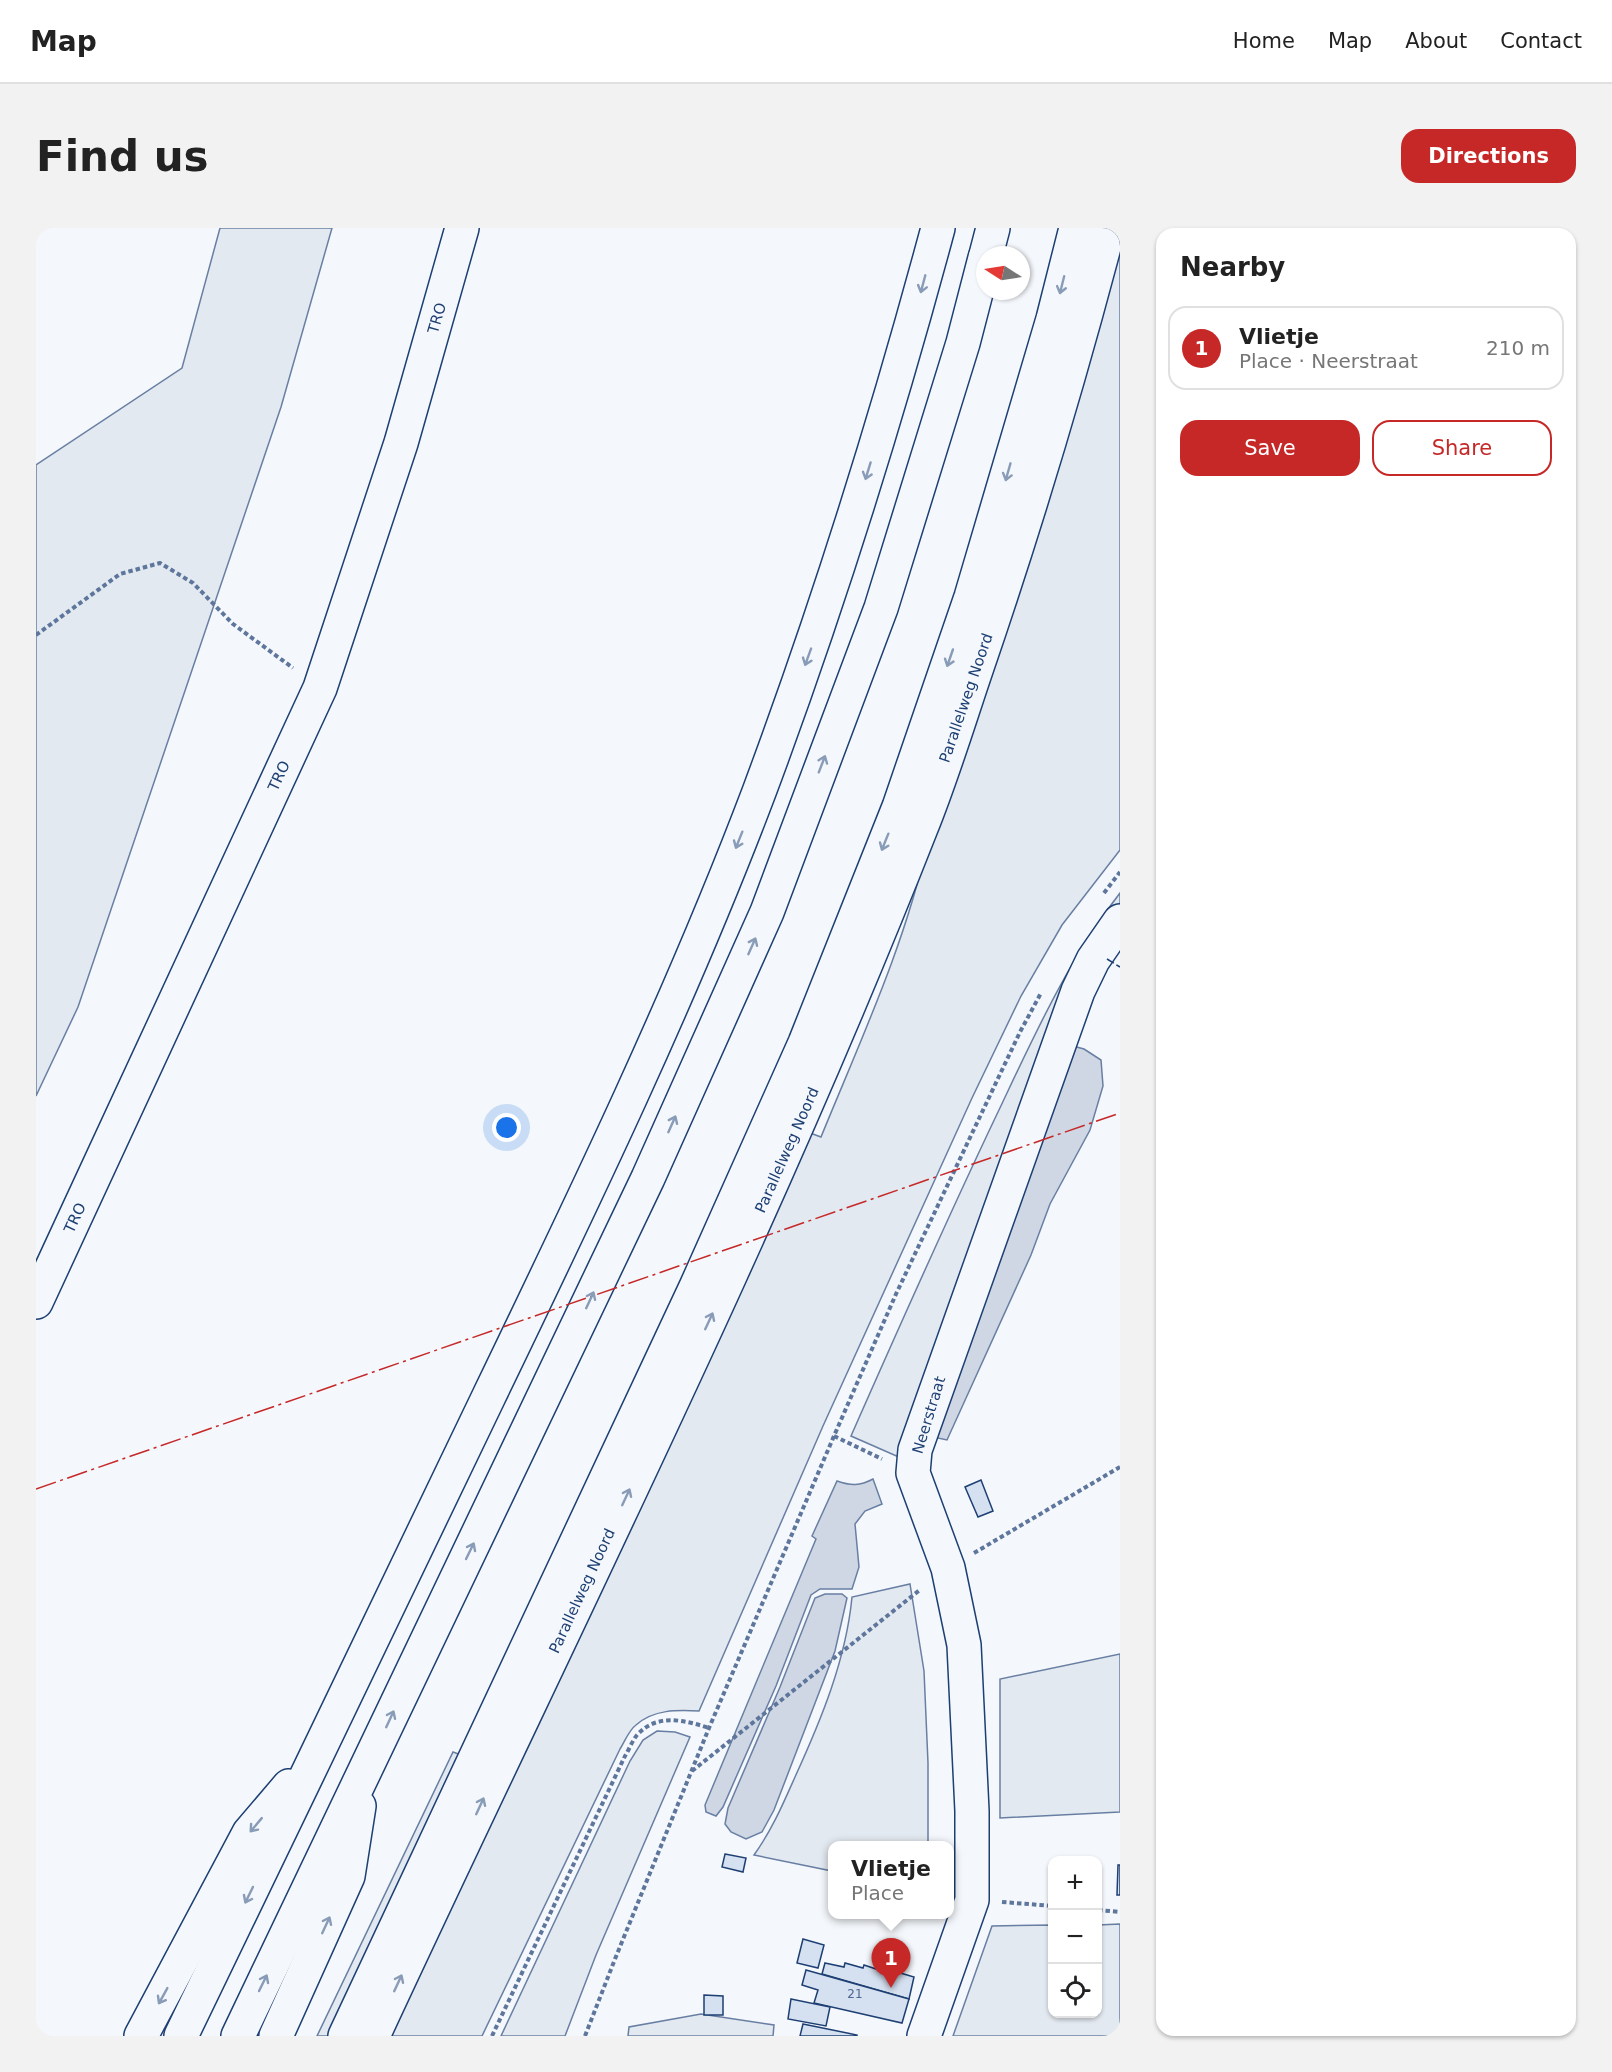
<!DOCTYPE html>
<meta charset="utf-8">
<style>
body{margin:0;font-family:"DejaVu Sans",sans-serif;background:#f2f2f2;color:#222}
.controls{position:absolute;right:18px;bottom:18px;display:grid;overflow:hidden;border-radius:12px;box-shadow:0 2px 4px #0004}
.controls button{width:54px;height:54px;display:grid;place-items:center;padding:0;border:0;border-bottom:2px solid #e0e0e0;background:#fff;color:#222;font:30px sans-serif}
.compass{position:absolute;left:940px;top:18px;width:54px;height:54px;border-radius:50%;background:#fff;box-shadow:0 2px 4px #0004;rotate:282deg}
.you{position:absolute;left:471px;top:900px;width:21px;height:21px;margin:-15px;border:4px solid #fff;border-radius:50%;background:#1a73e8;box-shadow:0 0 0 9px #1a73e833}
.badge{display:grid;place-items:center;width:39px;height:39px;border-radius:50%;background:#c62828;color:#fff;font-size:20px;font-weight:700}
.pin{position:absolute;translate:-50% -50px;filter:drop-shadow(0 2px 3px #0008)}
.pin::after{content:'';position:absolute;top:32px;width:21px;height:18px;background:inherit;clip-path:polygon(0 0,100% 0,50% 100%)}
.popup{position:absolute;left:792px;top:1613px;width:126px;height:78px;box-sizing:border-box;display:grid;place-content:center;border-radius:12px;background:#fff;filter:drop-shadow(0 2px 4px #0005);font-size:20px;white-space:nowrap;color:#767676}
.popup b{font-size:22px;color:#222}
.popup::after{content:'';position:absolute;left:50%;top:100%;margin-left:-12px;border:12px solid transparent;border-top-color:#fff}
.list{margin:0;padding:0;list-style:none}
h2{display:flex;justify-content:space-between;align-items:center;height:78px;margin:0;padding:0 24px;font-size:26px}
h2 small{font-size:20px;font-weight:400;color:#767676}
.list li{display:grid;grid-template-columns:39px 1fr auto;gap:18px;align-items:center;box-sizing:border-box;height:84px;margin:0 12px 12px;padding:0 12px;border:2px solid #e0e0e0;border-radius:18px}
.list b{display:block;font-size:22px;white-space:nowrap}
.list p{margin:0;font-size:20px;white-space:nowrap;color:#767676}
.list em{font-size:20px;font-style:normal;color:#767676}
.actions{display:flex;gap:12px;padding:18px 24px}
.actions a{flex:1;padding:14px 0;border:2px solid #c62828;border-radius:18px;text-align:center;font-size:21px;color:#c62828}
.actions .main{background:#c62828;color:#fff}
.icon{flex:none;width:33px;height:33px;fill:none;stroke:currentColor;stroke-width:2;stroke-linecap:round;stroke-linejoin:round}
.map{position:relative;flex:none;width:1084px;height:1808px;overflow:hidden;border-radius:18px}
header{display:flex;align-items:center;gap:36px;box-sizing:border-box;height:84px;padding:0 30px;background:#fff;border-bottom:2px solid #e0e0e0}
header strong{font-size:28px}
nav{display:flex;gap:33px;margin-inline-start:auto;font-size:21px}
.intro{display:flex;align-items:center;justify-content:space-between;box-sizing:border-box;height:144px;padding:0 36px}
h1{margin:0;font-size:42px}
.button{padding:15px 27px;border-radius:18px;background:#c62828;color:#fff;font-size:21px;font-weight:700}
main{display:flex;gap:36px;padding:0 36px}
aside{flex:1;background:#fff;border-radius:18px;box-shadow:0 2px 4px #0004}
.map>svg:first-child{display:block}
.green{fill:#e3e9f0;stroke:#687fa3;stroke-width:1.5}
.water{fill:#cfd7e4;stroke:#687fa3;stroke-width:1.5}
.building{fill:#d5e0f0;stroke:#1d3f73;stroke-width:1.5}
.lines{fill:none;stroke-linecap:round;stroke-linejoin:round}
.minor-casing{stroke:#1d3f73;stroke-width:36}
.highway-casing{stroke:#1d3f73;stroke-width:36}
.path{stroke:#5e769c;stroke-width:4;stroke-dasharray:4.5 3;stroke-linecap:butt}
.minor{stroke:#f4f7fb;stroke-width:33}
.highway{stroke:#f4f7fb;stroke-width:33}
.fence{stroke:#1d3f73;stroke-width:1.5;stroke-dasharray:8 3;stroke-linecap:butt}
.power{stroke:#c62828;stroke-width:1.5;stroke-dasharray:21 4.5 3 4.5;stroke-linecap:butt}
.oneway{stroke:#889bb7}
.labels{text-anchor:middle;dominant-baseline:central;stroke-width:4.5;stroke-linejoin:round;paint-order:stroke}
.number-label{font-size:12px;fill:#4b6792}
.street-label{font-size:15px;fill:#1d3f73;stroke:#f4f7fb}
</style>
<header>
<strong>Map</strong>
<nav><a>Home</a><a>Map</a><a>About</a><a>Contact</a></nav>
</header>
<div class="intro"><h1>Find us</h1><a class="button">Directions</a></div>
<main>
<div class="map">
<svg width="1084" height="1808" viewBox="0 0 1084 1808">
<rect width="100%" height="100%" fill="#f4f7fb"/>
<g class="green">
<path d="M184,0h112l-51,179 -203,600 -42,89v-631l146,-97z"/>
<path d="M1084,0v622l-58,75 -41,71 -49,102 -149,328 -124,285c-22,-1 -45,-2 -63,14 -7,5 -11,16 -16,24l-138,287h-97l425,-903 11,4c40,-98 85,-194 107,-297z"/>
<path d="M1084,665v13l-219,552 -50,-22c48,-109 96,-217 147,-324 36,-76 70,-152 122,-219z"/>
<path d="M874,1356l14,87 4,92v82l-96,1v25l-78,-16c18,-25 29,-51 41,-78 26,-57 51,-117 57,-180z"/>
<path d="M1084,1426v158l-120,6v-139z"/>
<path d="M621,1503l18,1 15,5 -94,218 -31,81h-64l129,-275 13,-21z"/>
<path d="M417,1524l8,3 -131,281h-13z"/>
<path d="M1084,1696v112h-167l39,-110 60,-1 1,89h45v-89z"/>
<path d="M665,1786l73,11 -1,11h-145l1,-9z"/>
</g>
<g class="water">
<path d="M1037,818l11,3 17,11 2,26 -13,44 -40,74 -19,51 -84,185 -14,-3z"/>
<path d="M837,1251l9,25 -17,7 -10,13 4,43 -7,22h-32l-9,6 -35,91 -53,121 -7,9 -10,-4 -1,-7 111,-266 -4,-3 25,-55c14,5 23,5 36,-2z"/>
<path d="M789,1366h17l5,4 -12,53 -61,159 -12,22 -16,7 -15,-7 -6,-8 3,-16 52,-121 35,-89z"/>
</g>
<g class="building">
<path d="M945,1252l12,31 -15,6 -13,-30z"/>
<path d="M689,1626l21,4 -3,14 -21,-5z"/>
<path d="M1082,1637h2v30h-3z"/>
<path d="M767,1711l21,6 -6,23 -21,-5z"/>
<path d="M789,1735l19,4 1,-4 18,5 1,-3 15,5 1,-3 34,10 -5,22 -87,-25z"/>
<path d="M770,1742l103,29 -7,24 -88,-20 4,-13 -16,-5z"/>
<path d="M668,1767l19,1v19h-19z"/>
<path d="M755,1771l39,8 -4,19 -38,-7z"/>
<path d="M767,1796l54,11v1h-57z"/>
</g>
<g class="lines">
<defs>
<g id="minor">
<path d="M0,1074l284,-614 81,-245 61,-215"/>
<path d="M888,1808l48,-136v-89l-8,-166 -16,-77 -35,-95 2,-23 163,-459 15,-31 27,-39"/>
</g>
<g id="highway">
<path d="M950,27l7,-27"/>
<path d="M105,1808l108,-203 40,-47"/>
<path d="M145,1808c103,-213 206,-427 308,-640 96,-199 192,-398 270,-604 69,-185 128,-374 179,-564"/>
<path d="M202,1808l410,-858 119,-266 114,-304 82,-265 22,-85"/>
<path d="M240,1808l72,-160 11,-70"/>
<path d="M309,1808l351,-749 109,-244 94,-236 72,-210 82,-278 23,-91"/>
<path d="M337,1808c186,-401 386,-796 548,-1208 21,-52 37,-105 55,-158 50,-146 94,-293 133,-442"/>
</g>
</defs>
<use href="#minor" class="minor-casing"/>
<use href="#highway" class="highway-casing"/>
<g class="path">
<path d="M0,407l84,-61 40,-11 33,20 40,41 60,44"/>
<path d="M1068,665l16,-21"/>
<path d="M798,1208l48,23"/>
<path d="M938,1325l146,-86"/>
<path d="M656,1543l229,-182"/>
<path d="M966,1674l51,4"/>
<path d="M1062,1682l22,2"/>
<path d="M456,1808l133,-280c4,-6 7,-15 12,-21 20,-22 47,-15 72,-7"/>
<path d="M549,1808l30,-77 94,-231 125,-292 62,-142 124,-262 21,-39"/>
</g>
<use href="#minor" class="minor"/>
<use href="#highway" class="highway"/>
<path class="fence" d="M1071,731l13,8"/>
<path class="power" d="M0,1261l1084,-376"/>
</g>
<defs><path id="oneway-shaft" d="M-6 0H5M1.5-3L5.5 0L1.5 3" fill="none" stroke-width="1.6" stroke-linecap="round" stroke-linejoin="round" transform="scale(1.5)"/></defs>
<g class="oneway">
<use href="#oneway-shaft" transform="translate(887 56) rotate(105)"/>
<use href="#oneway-shaft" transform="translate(1026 57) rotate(104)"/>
<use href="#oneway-shaft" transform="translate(832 243) rotate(107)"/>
<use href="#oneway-shaft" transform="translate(972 244) rotate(106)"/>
<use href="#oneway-shaft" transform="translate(772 429) rotate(110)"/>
<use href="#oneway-shaft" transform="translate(914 430) rotate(109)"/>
<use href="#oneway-shaft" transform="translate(786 536) rotate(-69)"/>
<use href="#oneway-shaft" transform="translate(703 612) rotate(112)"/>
<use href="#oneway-shaft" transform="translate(849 614) rotate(112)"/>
<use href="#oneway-shaft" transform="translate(716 718) rotate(-66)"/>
<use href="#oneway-shaft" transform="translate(636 896) rotate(-66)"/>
<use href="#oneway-shaft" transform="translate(554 1072) rotate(-65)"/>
<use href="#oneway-shaft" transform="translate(673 1093) rotate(-65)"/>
<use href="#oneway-shaft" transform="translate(590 1269) rotate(-65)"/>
<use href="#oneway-shaft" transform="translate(434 1323) rotate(-64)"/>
<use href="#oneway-shaft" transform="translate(354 1491) rotate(-65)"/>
<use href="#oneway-shaft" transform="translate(444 1578) rotate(-65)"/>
<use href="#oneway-shaft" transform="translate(220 1597) rotate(130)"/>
<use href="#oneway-shaft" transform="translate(213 1667) rotate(116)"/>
<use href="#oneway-shaft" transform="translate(290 1697) rotate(-65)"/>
<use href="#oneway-shaft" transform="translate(227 1755) rotate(-64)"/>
<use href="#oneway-shaft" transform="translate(362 1755) rotate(-65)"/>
<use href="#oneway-shaft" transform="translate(127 1768) rotate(119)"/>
</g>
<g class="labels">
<g class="number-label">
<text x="819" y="1766">21</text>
</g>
<g class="street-label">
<text transform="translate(401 90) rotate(-74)">TRO</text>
<text transform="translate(930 470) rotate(-71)">Parallelweg Noord</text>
<text transform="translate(243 548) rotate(-65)">TRO</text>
<text transform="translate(751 922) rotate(-66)">Parallelweg Noord</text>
<text transform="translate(39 990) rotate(-65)">TRO</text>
<text transform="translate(893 1187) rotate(-73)">Neerstraat</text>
<text transform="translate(546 1363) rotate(-65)">Parallelweg Noord</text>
</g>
</g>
</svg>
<div class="controls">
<button>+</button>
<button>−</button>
<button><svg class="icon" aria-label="locate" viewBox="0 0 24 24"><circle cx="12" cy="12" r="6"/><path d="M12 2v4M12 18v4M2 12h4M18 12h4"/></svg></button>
</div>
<svg class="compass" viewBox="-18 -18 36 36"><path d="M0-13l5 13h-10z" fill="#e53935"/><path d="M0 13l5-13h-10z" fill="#767676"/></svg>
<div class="you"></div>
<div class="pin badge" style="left:855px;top:1760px">1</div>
<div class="popup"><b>Vlietje</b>Place</div>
</div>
<aside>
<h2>Nearby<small></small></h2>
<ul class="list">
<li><span class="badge">1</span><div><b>Vlietje</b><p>Place · Neerstraat</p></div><em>210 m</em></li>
</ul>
<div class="actions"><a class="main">Save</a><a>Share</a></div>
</aside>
</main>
